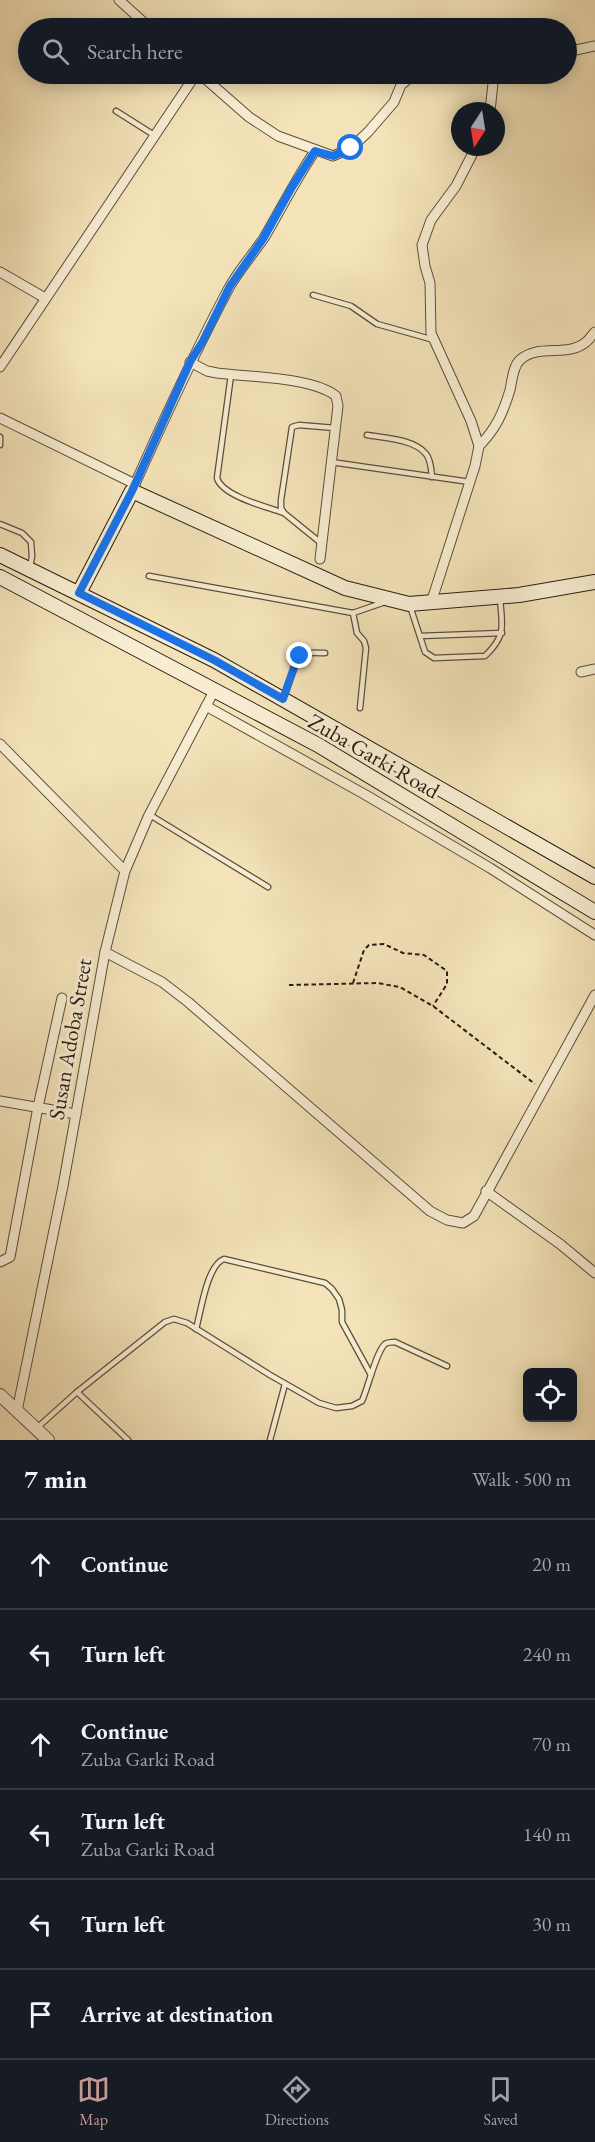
<!DOCTYPE html>
<meta charset="utf-8">
<style>
body{margin:0;font-family:"EB Garamond",serif;background:#242831;color:#f1f3f6}
.controls{position:absolute;right:18px;bottom:18px;display:grid;overflow:hidden;border-radius:9px;box-shadow:0 3px 15px #0003}
.controls button{width:54px;height:54px;display:grid;place-items:center;padding:0;border:0;border-bottom:2px solid #363941;background:#171b24;color:#f1f3f6;font:30px sans-serif}
.compass{position:absolute;left:451px;top:102px;width:54px;height:54px;border-radius:50%;background:#171b24;box-shadow:0 3px 15px #0003;rotate:192deg}
.stop{position:absolute;width:18px;height:18px;margin:-14px;border:4px solid #1a73e8;border-radius:50%;background:#fff}
.stop.end{background:#1a73e8;border-color:#fff;box-shadow:0 2px 6px #0008}
.list{margin:0;padding:0;list-style:none}
h2{display:flex;justify-content:space-between;align-items:center;height:78px;margin:0;padding:0 24px;font-size:26px}
h2 small{font-size:20px;font-weight:400;color:#9ea1a6}
.list li{display:grid;grid-template-columns:39px 1fr auto;gap:18px;align-items:center;box-sizing:border-box;height:90px;padding:0 24px;border-top:2px solid #363941}
.list b{display:block;font-size:22px;white-space:nowrap}
.list p{margin:0;font-size:20px;white-space:nowrap;color:#9ea1a6}
.list em{font-size:20px;font-style:normal;color:#9ea1a6}
.icon{flex:none;width:33px;height:33px;fill:none;stroke:currentColor;stroke-width:2;stroke-linecap:round;stroke-linejoin:round}
.map{position:relative;flex:none;width:595px;height:1440px;overflow:hidden}
.search{position:absolute;background:#171b24;box-shadow:0 3px 15px #0003;left:18px;right:18px;top:18px;height:66px;display:flex;align-items:center;gap:15px;box-sizing:border-box;padding:0 21px;border-radius:33px;color:#9ea1a6;font-size:22px}
.sheet{height:618px;background:#171b24}
nav{display:flex;justify-content:space-around;align-items:center;box-sizing:border-box;height:84px;border-top:2px solid #363941;background:#171b24;font-size:16px;color:#9ea1a6}
nav a{display:grid;justify-items:center;gap:3px}
nav .on{color:#c59692}
.map>svg:first-child{display:block}
.lines{fill:none;stroke-linecap:round;stroke-linejoin:round}
.service-casing{stroke:#5a4e3c;stroke-width:7}
.minor-casing{stroke:#5a4e3c;stroke-width:11}
.tertiary-casing{stroke:#5a4e3c;stroke-width:14}
.secondary-casing{stroke:#261d12;stroke-width:16}
.path{stroke:#261d12;stroke-width:2;stroke-dasharray:4.5 3;stroke-linecap:butt}
.service{stroke:#f8edd2;stroke-width:4.5}
.minor{stroke:#f8edd2;stroke-width:9}
.tertiary{stroke:#f8edd2;stroke-width:12}
.secondary{stroke:#f8edd2;stroke-width:14}
.route{stroke:#1a73e8;stroke-width:8}
.labels{text-anchor:middle;dominant-baseline:central;stroke-width:6;stroke-linejoin:round;paint-order:stroke}
.street-label{font-size:22px;fill:#261d12;stroke:#f8edd2}
</style>
<div class="map">
<svg width="595" height="1440" viewBox="0 0 595 1440">
<rect width="100%" height="100%" fill="#f4e3b9"/>
<filter id="stains"><feTurbulence type="fractalNoise" baseFrequency=".00333" numOctaves="4"/><feColorMatrix values="0 0 0 0 .2 0 0 0 0 .09 0 0 0 0 .02 0 0 0 .5 -.17"/></filter>
<radialGradient id="worn" r=".72"><stop offset=".6" stop-color="#630" stop-opacity="0"/><stop offset="1" stop-color="#630" stop-opacity=".3"/></radialGradient>
<g class="lines">
<defs>
<g id="service">
<path d="M116,111l38,24"/>
<path d="M313,295l38,11 26,18 57,16"/>
<path d="M231,375l-14,103c5,18 50,29 67,35"/>
<path d="M367,435c18,3 47,4 59,19 5,6 5,15 6,23"/>
<path d="M0,437v8"/>
<path d="M331,462l139,20"/>
<path d="M0,524l22,9 9,9 1,14 -2,12"/>
<path d="M321,543l-37,-30 -3,-5v-8l11,-73 7,-2 36,3"/>
<path d="M149,576l204,37 32,-11"/>
<path d="M410,606l15,46 9,6 51,-2c22,-21 17,-30 15,-58"/>
<path d="M353,613l4,20 7,8 2,7 -6,60"/>
<path d="M420,636l82,-3"/>
<path d="M284,697l13,-38c7,-8 18,-6 28,-6"/>
<path d="M150,815l118,72"/>
<path d="M196,1329c5,-18 11,-64 28,-70l101,24 7,6 7,10 3,11v12l29,53"/>
<path d="M77,1392l51,48"/>
<path d="M38,1427l39,-35 88,-70 9,-3 13,4 83,52 49,28 17,5 16,-2 10,-5c6,-13 14,-49 23,-57 3,-2 6,-2 10,-2l52,24"/>
<path d="M270,1440l15,-56"/>
</g>
<g id="minor">
<path d="M119,0l31,28"/>
<path d="M566,52l29,-6"/>
<path d="M200,74l49,43 29,19 55,20 18,-8 17,-16 26,-30 7,-17 13,-11"/>
<path d="M490,111l4,-37"/>
<path d="M0,272l45,26"/>
<path d="M190,362l17,9 10,2c31,4 95,4 119,23l2,10 -18,153"/>
<path d="M0,367l196,-293"/>
<path d="M0,418l135,66 -2,5"/>
<path d="M479,446c17,-17 24,-33 31,-56 2,-9 3,-24 10,-30 19,-17 47,-2 66,-18 3,-2 6,-7 9,-10"/>
<path d="M135,484c30,-67 60,-133 95,-198 10,-17 23,-32 34,-48 17,-29 32,-59 51,-87"/>
<path d="M431,603l44,-137 4,-20 -8,-25 -40,-88 -1,-50 -5,-17 -3,-21 9,-25 25,-34 20,-39"/>
<path d="M581,672l14,-3"/>
<path d="M206,706l158,88 126,74 105,67"/>
<path d="M0,744l125,127"/>
<path d="M105,952l57,30 26,20 242,209 17,9 16,3 11,-7 121,-221"/>
<path d="M0,1101l76,13"/>
<path d="M486,1191l74,53 35,29"/>
<path d="M0,1262l10,-5 28,-150 24,-109"/>
<path d="M17,1411l46,-225 42,-234 20,-81 24,-56 65,-124"/>
</g>
<path id="tertiary" d="M0,1395l48,45"/>
<g id="secondary">
<path d="M0,555l214,105 381,217"/>
<path d="M0,577l318,168 277,167"/>
<path d="M79,593l53,-102 213,97 64,16 110,-9 76,-13"/>
</g>
</defs>
<use href="#service" class="service-casing"/>
<use href="#minor" class="minor-casing"/>
<use href="#tertiary" class="tertiary-casing"/>
<use href="#secondary" class="secondary-casing"/>
<g class="path">
<path d="M353,983l11,-33 5,-5 15,-1 19,9 21,2 23,16v13l-14,22"/>
<path d="M289,985l88,-2 23,4 33,19 102,78"/>
</g>
<use href="#service" class="service"/>
<use href="#minor" class="minor"/>
<use href="#tertiary" class="tertiary"/>
<use href="#secondary" class="secondary"/>
</g>
<g class="lines">
<path class="route" d="M300,656l-3,3 -14,40 -69,-39 -135,-67 53,-102 58,-129 13,-21 27,-55 33,-47 29,-52 23,-36 18,5 18,-8"/>
</g>
<g class="labels">
<g class="street-label">
<text transform="translate(374 756) rotate(30)">Zuba Garki Road</text>
<text transform="translate(70 1039) rotate(-80)">Susan Adoba Street</text>
</g>
</g>
<rect width="100%" height="100%" filter="url(#stains)"/>
<rect width="100%" height="100%" fill="url(#worn)"/>
</svg>
<div class="controls">
<button><svg class="icon" aria-label="locate" viewBox="0 0 24 24"><circle cx="12" cy="12" r="6"/><path d="M12 2v4M12 18v4M2 12h4M18 12h4"/></svg></button>
</div>
<svg class="compass" viewBox="-18 -18 36 36"><path d="M0-13l5 13h-10z" fill="#e53935"/><path d="M0 13l5-13h-10z" fill="#9ea1a6"/></svg>
<div class="stop" style="left:351px;top:148px"></div>
<div class="stop end" style="left:300px;top:656px"></div>
<div class="search"><svg class="icon" aria-label="search" viewBox="0 0 24 24"><circle cx="10" cy="10" r="6"/><path d="M15 15l6 6"/></svg>Search here</div>
</div>
<section class="sheet">
<h2>7 min<small>Walk · 500 m</small></h2>
<ul class="list">
<li><svg class="icon" aria-label="ahead" viewBox="0 0 24 24"><path d="M12 20V5M6 11l6-6 6 6"/></svg><div><b>Continue</b></div><em>20 m</em></li>
<li><svg class="icon" aria-label="left" viewBox="0 0 24 24"><path d="M17 20v-9H6M10 6l-5 5 5 5"/></svg><div><b>Turn left</b></div><em>240 m</em></li>
<li><svg class="icon" aria-label="ahead" viewBox="0 0 24 24"><path d="M12 20V5M6 11l6-6 6 6"/></svg><div><b>Continue</b><p>Zuba Garki Road</p></div><em>70 m</em></li>
<li><svg class="icon" aria-label="left" viewBox="0 0 24 24"><path d="M17 20v-9H6M10 6l-5 5 5 5"/></svg><div><b>Turn left</b><p>Zuba Garki Road</p></div><em>140 m</em></li>
<li><svg class="icon" aria-label="left" viewBox="0 0 24 24"><path d="M17 20v-9H6M10 6l-5 5 5 5"/></svg><div><b>Turn left</b></div><em>30 m</em></li>
<li><svg class="icon" aria-label="arrive" viewBox="0 0 24 24"><path d="M6 21V4h12l-3 4 3 4H6"/></svg><div><b>Arrive at destination</b></div></li>
</ul>
</section>
<nav>
<a class="on"><svg class="icon" aria-label="map" viewBox="0 0 24 24"><path d="M3 6l6-2 6 2 6-2v14l-6 2-6-2-6 2zM9 4v14M15 6v14"/></svg>Map</a>
<a><svg class="icon" aria-label="directions" viewBox="0 0 24 24"><path d="M12 3l9 9-9 9-9-9zM9 14v-3h6M13 9l2 2-2 2"/></svg>Directions</a>
<a><svg class="icon" aria-label="saved" viewBox="0 0 24 24"><path d="M7 4h10v16l-5-4-5 4z"/></svg>Saved</a>
</nav>
